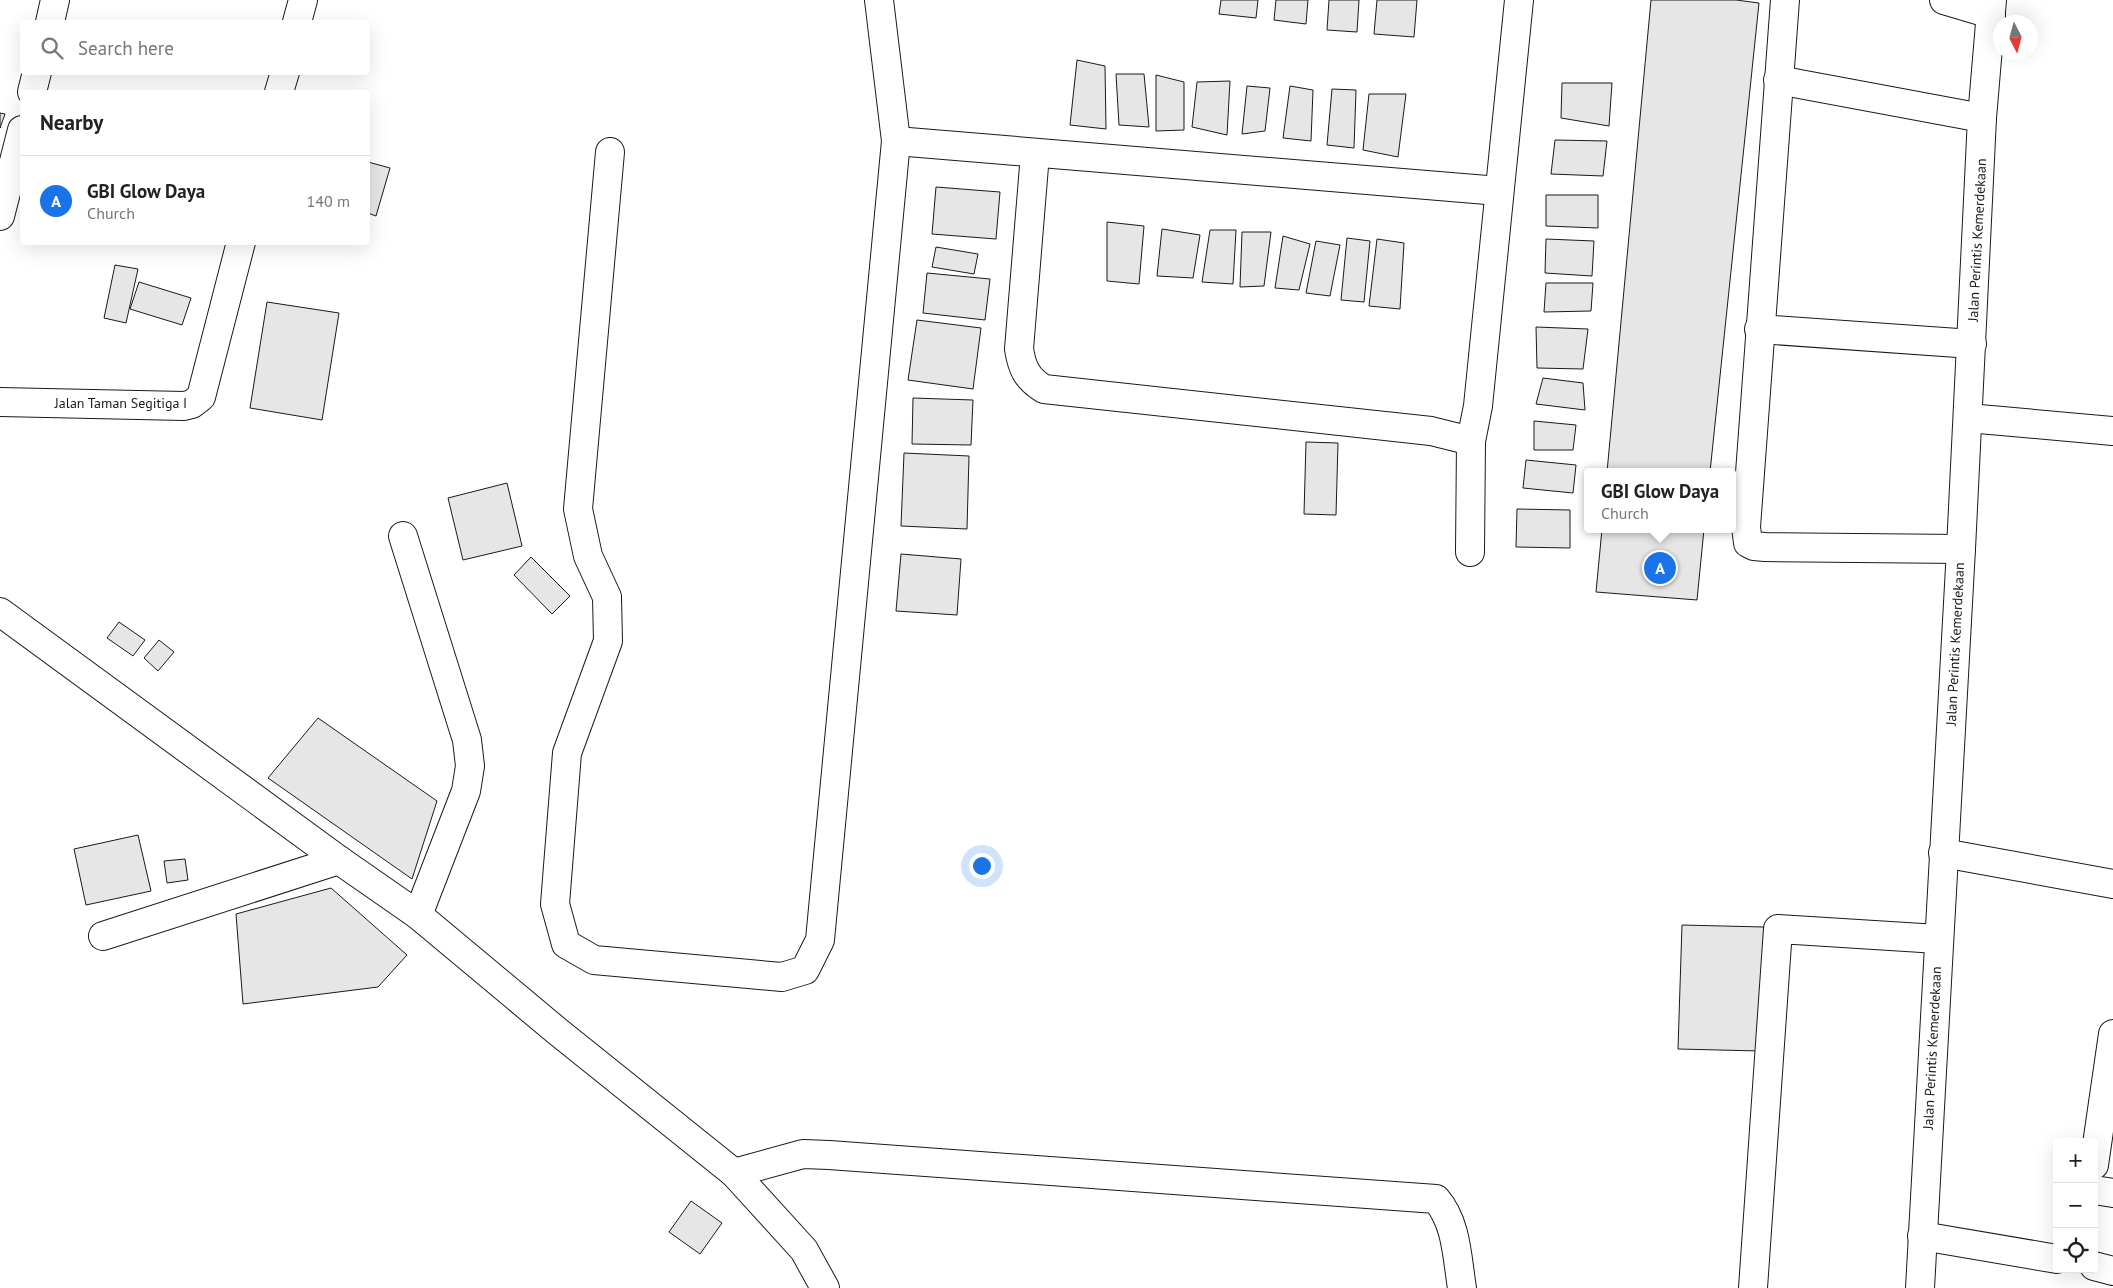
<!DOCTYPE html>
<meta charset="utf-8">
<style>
body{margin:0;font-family:"PT Sans",sans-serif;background:#f2f2f2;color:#222}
.controls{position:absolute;right:15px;bottom:15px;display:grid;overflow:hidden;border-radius:5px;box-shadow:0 5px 20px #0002}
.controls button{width:45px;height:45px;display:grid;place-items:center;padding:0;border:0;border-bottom:1px solid #e0e0e0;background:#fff;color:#222;font:25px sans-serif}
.compass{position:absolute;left:1993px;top:15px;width:45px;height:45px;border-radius:50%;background:#fff;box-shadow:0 5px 20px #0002;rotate:174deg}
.you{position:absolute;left:981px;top:865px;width:18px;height:18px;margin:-12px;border:4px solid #fff;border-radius:50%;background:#1a73e8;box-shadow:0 0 0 8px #1a73e833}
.badge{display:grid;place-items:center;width:32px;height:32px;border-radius:50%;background:#1a73e8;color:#fff;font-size:16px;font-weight:700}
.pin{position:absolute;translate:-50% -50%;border:2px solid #fff;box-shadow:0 1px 5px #0006}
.popup{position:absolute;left:1584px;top:468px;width:152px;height:65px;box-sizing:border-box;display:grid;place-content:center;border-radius:5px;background:#fff;filter:drop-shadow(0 1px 4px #0005);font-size:16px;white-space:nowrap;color:#767676}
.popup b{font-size:19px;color:#222}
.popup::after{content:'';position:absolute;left:50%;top:100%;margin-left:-10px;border:10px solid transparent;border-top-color:#fff}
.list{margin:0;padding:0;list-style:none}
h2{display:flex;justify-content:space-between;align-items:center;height:65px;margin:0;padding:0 20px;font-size:21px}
h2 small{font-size:16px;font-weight:400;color:#767676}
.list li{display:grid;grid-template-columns:32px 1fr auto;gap:15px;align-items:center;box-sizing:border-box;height:90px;padding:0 20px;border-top:1px solid #e0e0e0}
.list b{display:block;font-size:19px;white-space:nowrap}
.list p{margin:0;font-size:16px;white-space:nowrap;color:#767676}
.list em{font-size:16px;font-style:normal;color:#767676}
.icon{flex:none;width:28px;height:28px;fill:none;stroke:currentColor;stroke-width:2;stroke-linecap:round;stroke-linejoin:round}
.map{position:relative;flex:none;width:2113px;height:1288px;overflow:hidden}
.search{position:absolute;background:#fff;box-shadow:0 5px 20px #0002;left:20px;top:20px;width:350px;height:55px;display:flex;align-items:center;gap:12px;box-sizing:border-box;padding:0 18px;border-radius:5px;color:#767676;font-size:19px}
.panel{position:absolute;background:#fff;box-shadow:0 5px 20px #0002;left:20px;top:90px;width:350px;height:155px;border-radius:5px}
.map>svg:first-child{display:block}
.building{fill:#e6e6e6;stroke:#1a1a1a}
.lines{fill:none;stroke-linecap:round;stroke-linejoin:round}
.minor-casing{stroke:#1a1a1a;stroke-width:30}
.highway-casing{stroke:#1a1a1a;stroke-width:30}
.minor{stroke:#fff;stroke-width:28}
.highway{stroke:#fff;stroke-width:28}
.labels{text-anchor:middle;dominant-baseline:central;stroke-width:4;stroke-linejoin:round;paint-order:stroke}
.street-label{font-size:14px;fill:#1a1a1a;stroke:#fff}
</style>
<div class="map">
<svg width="2113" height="1288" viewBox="0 0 2113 1288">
<rect width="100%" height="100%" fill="#fff"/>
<g class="building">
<path d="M1221,0h37l-2,18 -37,-4z"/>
<path d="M1276,0h32l-2,24 -32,-4z"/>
<path d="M1329,0h30l-2,32 -30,-2z"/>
<path d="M1377,0h40l-3,37 -40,-3z"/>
<path d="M1651,0h85l23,3 -49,469h-103z"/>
<path d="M1077,60l28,6 1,63 -36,-4z"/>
<path d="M1116,74h28l5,53 -30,-2z"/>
<path d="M1156,75l28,7v48l-28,1z"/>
<path d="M1230,81l-3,54 -35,-8 5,-45z"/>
<path d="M1562,83h50l-3,43 -48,-8z"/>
<path d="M1247,86l23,2 -5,43 -23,3z"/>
<path d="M1290,86l23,4 -2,51 -28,-3z"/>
<path d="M1332,89l24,1 -2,58 -27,-3z"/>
<path d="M1369,94h37l-8,63 -35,-7z"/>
<path d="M0,113l5,1 -5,14z"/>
<path d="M1555,140l52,1 -4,35 -52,-2z"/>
<path d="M368,162l22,6 -14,48 -8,-3z"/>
<path d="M936,187l64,5 -4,47 -64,-5z"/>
<path d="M1546,195h52v33l-52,-2z"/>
<path d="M1107,222l37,4 -5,58 -32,-3z"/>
<path d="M1162,229l38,6 -7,43 -36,-2z"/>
<path d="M1210,230h26l-3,54 -31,-2z"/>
<path d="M1242,232h29l-7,54 -24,1z"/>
<path d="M1283,236l27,8 -11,46 -24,-2z"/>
<path d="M1347,238l23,3 -6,61 -23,-2z"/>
<path d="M1377,239l27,4 -4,66 -31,-3z"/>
<path d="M1546,239l48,2 -2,35 -47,-3z"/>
<path d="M1316,241l24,4 -10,51 -24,-3z"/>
<path d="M936,247l42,7 -4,20 -42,-7z"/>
<path d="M115,265l23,4 -12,54 -22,-5z"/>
<path d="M927,273l63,6 -5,41 -62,-7z"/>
<path d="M139,282l52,16 -9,27 -52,-16z"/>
<path d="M1546,283h47l-2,28 -47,1z"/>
<path d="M267,302l72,11 -17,107 -72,-12z"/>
<path d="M917,320l64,8 -8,61 -65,-9z"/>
<path d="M1536,327l52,2 -5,40 -46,-1z"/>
<path d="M1543,378l40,5 2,27 -49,-6z"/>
<path d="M913,398l60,2 -2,45 -59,-1z"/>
<path d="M1534,421l42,4 -3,25h-39z"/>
<path d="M1306,442l32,1 -2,72 -32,-1z"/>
<path d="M904,453l65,3 -2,73 -66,-3z"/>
<path d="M1526,460l50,5 -3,28 -50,-5z"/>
<path d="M507,483l15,63 -59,14 -15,-62z"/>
<path d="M1517,509l53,1v38l-54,-1z"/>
<path d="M1602,529h102l-7,71 -101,-8z"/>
<path d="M901,554l60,5 -4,56 -61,-4z"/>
<path d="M531,557l39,39 -18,18 -38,-39z"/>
<path d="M119,622l26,18 -12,16 -26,-18z"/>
<path d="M159,640l15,12 -16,19 -14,-13z"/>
<path d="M318,718l119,83 -25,78 -144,-101z"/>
<path d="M138,835l13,56 -65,14 -12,-56z"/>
<path d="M185,859l3,21 -21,3 -3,-22z"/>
<path d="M331,888l76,67 -29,32 -135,17 -7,-90z"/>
<path d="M1682,925l82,2 -4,124 -82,-2z"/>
<path d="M691,1201l31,22 -22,31 -31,-22z"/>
</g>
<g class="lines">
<defs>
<g id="minor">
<path d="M1785,0l-39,527 2,16 6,3 11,1 196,2"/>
<path d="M1944,0l47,14"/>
<path d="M50,22l5,-22"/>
<path d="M297,22l6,-22"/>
<path d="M1778,80l204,38"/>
<path d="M32,92l5,-20"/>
<path d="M279,92l6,-20"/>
<path d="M896,141l603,50"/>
<path d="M610,152l-32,357 10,47 19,41 1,44 -41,112 -12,151 11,40 28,16 188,17 23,-7 15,-30 76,-799 -17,-141"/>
<path d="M1035,154l-16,195c3,19 8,30 25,40l387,42 40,10 7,-35 41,-406"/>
<path d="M0,216l22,-86"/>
<path d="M1759,329l213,15"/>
<path d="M0,402l184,4 8,-2 9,-7 40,-155"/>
<path d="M1968,418l145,13"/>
<path d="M403,536l64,204 3,26 -4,25 -48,124"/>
<path d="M1470,552l1,-111"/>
<path d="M0,612l339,248 79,55 139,116 177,142 70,77 21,38"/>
<path d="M1943,853l170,31"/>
<path d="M103,936l236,-76"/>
<path d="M2094,1165l19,-131"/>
<path d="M734,1173l69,-19 26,1 607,44c21,24 21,59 26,89"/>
<path d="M2094,1190l19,3"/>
<path d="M1922,1236l135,23"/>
<path d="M2094,1266l19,5"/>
<path d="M1753,1288l25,-359 160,10"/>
</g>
<path id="highway" d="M1920,1288l41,-739 21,-431 10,-118"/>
</defs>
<use href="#minor" class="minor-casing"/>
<use href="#highway" class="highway-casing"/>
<use href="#minor" class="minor"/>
<use href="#highway" class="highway"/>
</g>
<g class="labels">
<g class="street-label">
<text transform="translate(1977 240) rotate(-87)">Jalan Perintis Kemerdekaan</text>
<text x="121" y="403">Jalan Taman Segitiga I</text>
<text transform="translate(1955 644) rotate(-87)">Jalan Perintis Kemerdekaan</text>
<text transform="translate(1932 1048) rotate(-87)">Jalan Perintis Kemerdekaan</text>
</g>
</g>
</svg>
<div class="controls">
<button>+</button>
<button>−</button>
<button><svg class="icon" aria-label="locate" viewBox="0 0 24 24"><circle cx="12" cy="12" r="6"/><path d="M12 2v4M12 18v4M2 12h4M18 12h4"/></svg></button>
</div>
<svg class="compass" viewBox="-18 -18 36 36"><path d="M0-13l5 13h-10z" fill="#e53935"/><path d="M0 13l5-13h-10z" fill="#767676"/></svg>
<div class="you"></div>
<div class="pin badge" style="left:1660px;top:568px">A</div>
<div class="popup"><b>GBI Glow Daya</b>Church</div>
<div class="search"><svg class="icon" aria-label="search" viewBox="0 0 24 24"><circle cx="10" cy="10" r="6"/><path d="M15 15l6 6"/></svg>Search here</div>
<section class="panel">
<h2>Nearby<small></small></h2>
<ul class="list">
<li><span class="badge">A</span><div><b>GBI Glow Daya</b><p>Church</p></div><em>140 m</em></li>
</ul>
</section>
</div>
